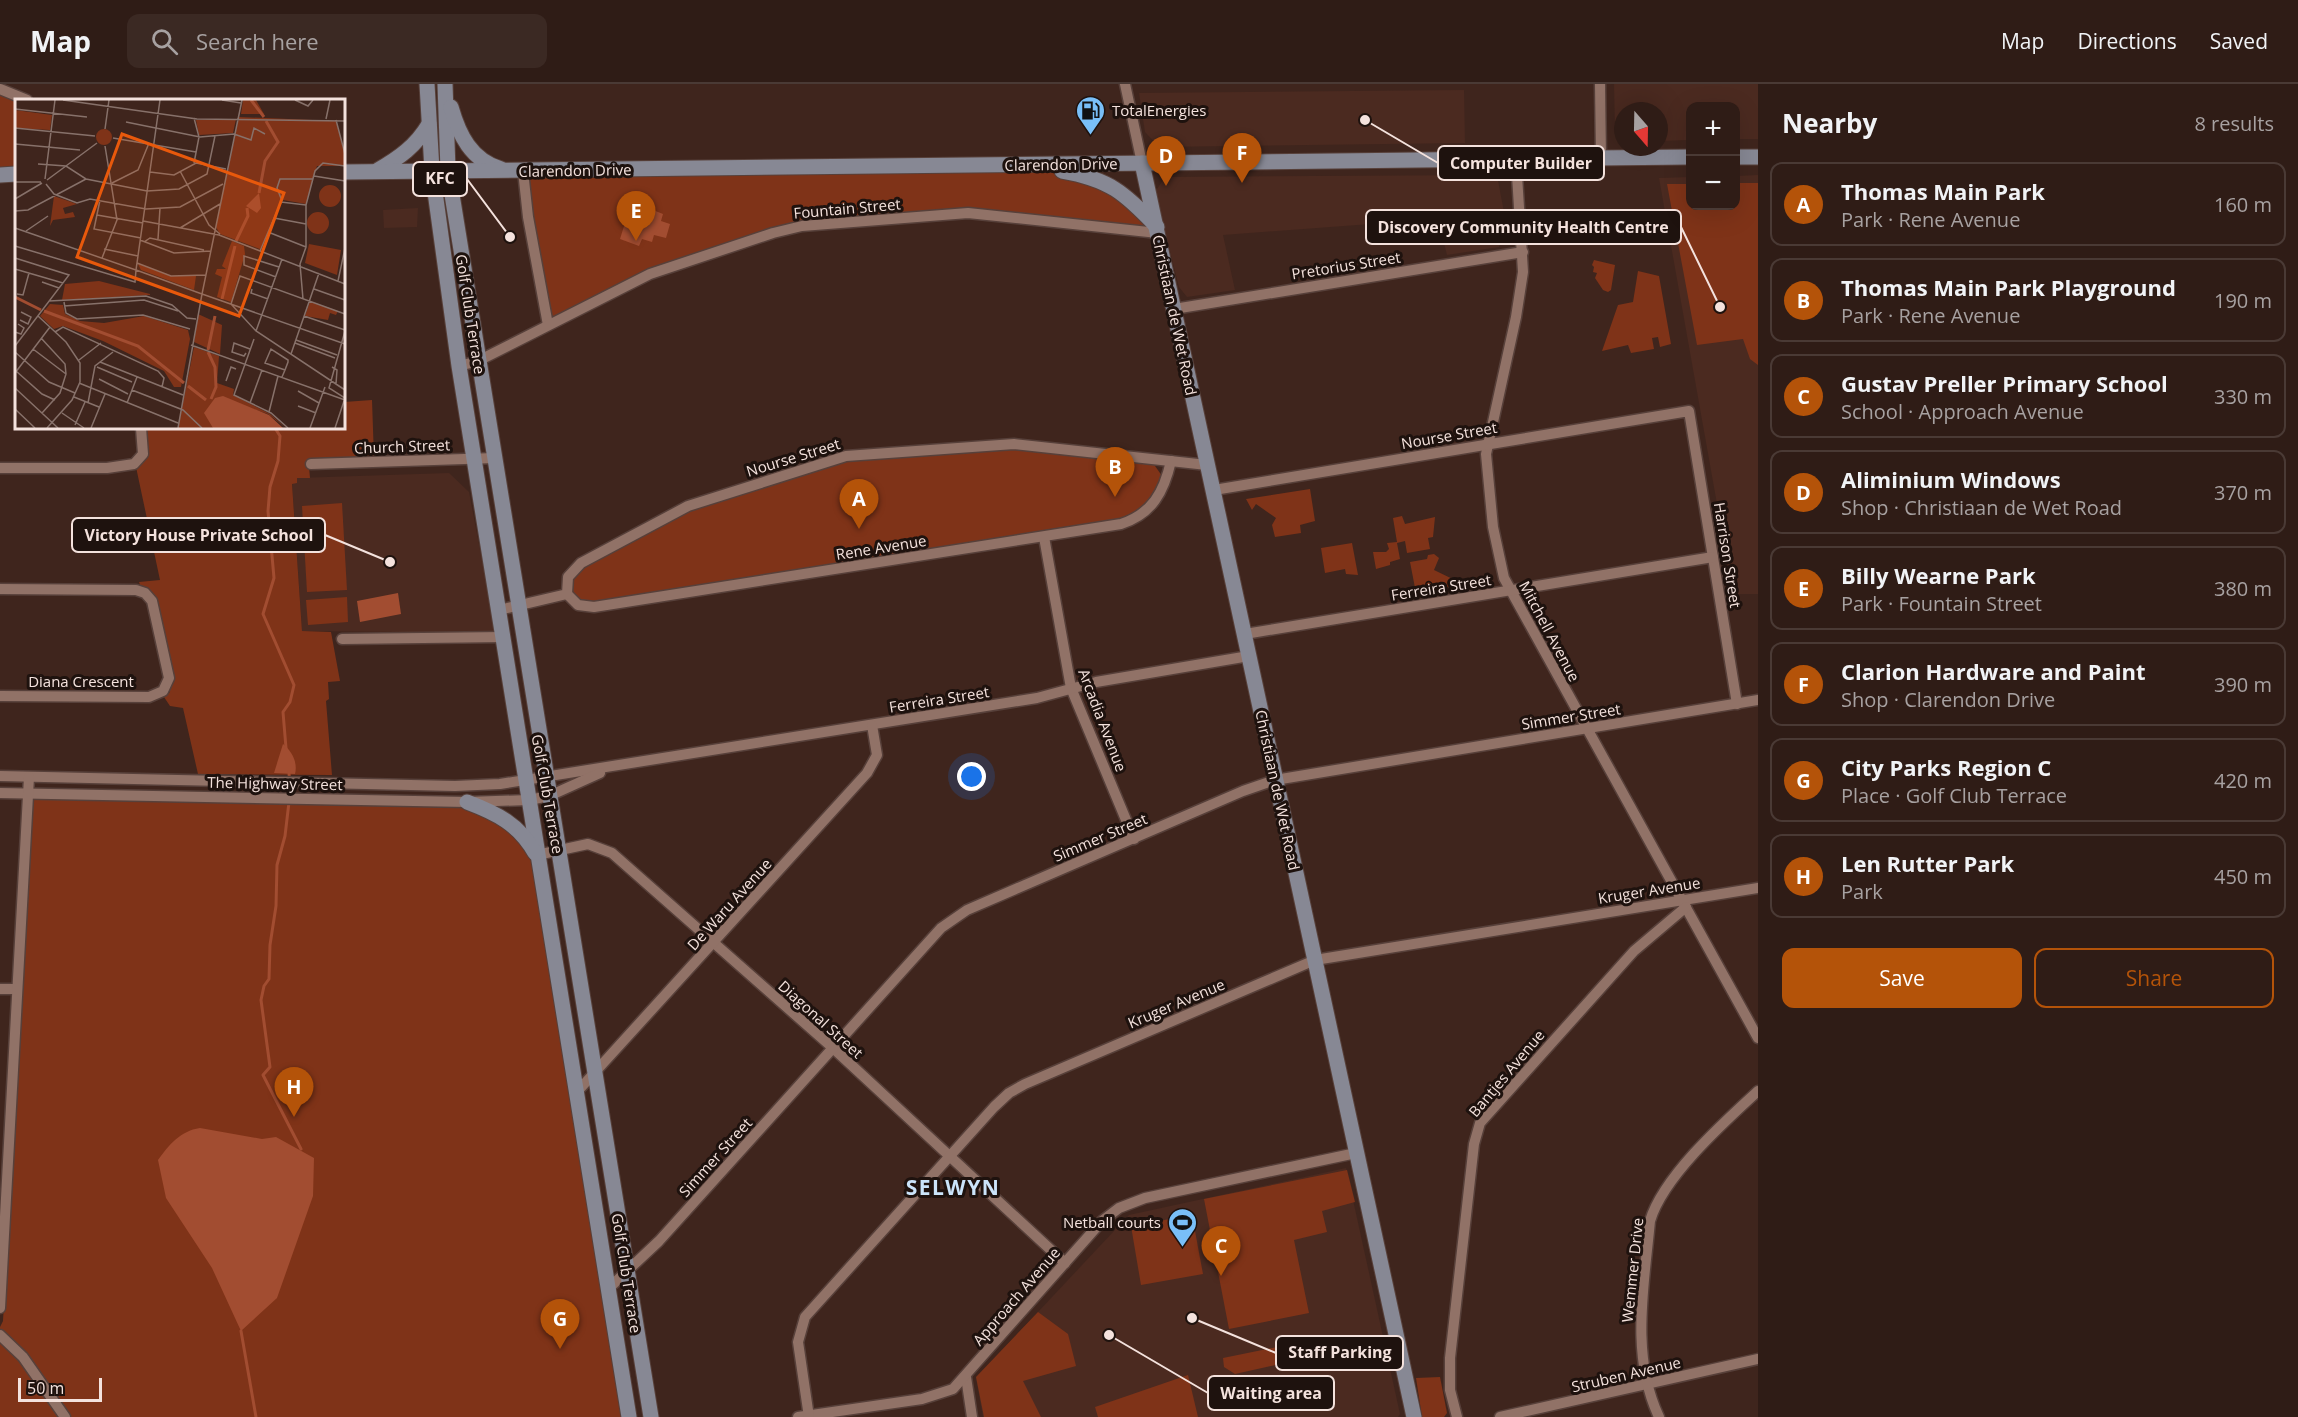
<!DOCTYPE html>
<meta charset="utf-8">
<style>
body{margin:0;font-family:"Open Sans",sans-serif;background:#3b2923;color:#f1f3f6}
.controls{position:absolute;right:18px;top:18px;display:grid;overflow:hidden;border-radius:12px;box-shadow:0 6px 24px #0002}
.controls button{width:54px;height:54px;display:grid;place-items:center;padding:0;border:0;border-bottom:2px solid #4a3a35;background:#2f1c16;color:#f1f3f6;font:30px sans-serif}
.compass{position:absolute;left:1614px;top:18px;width:54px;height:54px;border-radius:50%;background:#2f1c16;box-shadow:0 6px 24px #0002;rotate:160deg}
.scale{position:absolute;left:18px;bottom:15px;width:84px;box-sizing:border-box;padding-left:6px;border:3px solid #f4e2dd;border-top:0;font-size:16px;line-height:21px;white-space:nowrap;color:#f4e2dd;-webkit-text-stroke:4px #1e120e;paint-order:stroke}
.you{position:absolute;left:972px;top:693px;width:21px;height:21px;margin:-15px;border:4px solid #fff;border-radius:50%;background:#1a73e8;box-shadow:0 0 0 9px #1a73e833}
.badge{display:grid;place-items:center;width:39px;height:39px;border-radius:50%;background:#b45309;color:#fff;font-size:20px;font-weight:700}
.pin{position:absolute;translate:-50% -50px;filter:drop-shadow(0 2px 3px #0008)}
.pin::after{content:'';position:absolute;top:32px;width:21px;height:18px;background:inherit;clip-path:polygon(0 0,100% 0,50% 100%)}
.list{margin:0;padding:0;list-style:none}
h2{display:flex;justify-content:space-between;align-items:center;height:78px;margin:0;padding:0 24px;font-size:26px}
h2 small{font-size:20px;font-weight:400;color:#a7a1a1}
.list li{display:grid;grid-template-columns:39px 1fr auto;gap:18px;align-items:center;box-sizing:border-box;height:84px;margin:0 12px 12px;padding:0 12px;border:2px solid #4a3a35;border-radius:12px}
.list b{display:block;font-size:22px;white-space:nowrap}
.list p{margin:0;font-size:20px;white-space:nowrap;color:#a7a1a1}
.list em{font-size:20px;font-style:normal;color:#a7a1a1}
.actions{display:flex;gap:12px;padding:18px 24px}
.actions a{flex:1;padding:14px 0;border:2px solid #b45309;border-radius:12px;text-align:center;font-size:21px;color:#b45309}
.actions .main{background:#b45309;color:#fff}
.icon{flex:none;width:33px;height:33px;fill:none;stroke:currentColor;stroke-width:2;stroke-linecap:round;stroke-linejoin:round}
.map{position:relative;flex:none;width:1758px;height:1333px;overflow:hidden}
header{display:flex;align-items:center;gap:36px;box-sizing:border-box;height:84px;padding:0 30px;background:#2f1c16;border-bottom:2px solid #4a3a35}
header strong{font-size:28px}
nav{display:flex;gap:33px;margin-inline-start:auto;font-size:21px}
.search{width:420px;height:54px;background:#3b2923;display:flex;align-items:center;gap:15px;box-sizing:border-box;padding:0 21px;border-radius:12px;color:#a7a1a1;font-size:22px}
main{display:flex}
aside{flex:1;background:#2f1c16}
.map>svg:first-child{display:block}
.built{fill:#4b2a20}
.green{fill:#7f3318}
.water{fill:#a24d31}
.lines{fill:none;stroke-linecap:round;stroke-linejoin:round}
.stream{stroke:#a24d31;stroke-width:3}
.street-casing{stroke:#57403a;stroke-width:13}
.secondary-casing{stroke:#57403a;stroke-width:17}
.street{stroke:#917267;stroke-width:10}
.secondary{stroke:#878894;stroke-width:15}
.labels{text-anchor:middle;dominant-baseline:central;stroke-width:6;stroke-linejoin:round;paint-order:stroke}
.poi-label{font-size:15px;fill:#f4e2dd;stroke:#1e120e;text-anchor:start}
.street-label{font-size:15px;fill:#f4e2dd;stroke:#1e120e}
.district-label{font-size:21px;font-weight:bold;letter-spacing:1.5px;fill:#cbe4fa;stroke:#1e120e}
.inset-river{fill:none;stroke:#a24d31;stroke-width:3}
.inset-road{fill:none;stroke:#87716a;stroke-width:1.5}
.view{fill:#e8590c;fill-opacity:0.15;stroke:#e8590c;stroke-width:3}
.inset-edge{fill:none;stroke:#f4e2dd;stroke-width:3}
.leader{fill:none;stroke:#f4e2dd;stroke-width:2}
.callout-dot{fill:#f4e2dd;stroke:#1e120e;stroke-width:2}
.callout{fill:#1e120e;stroke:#f4e2dd;stroke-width:2}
.callout-label{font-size:16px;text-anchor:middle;font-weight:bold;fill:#f4e2dd}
</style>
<header>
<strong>Map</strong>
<div class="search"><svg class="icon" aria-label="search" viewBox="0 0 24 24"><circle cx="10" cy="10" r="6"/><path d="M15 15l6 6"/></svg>Search here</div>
<nav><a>Map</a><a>Directions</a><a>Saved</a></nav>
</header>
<main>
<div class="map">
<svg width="1758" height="1333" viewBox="0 0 1758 1333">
<rect width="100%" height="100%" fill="#3f251d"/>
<g class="built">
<path d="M1614,0h144v55h-22v-33h-46v34l-31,1v-30h-36v30l-8,-9z"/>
<path d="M1464,6l1,53 -306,4 -14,-15 -6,-39z"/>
<path d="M1497,91l10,53 -8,19 -52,8 -9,-36 -215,16 12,55 -48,7 -8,-10 -24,-95 10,-15z"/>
<path d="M1758,91v419h-25l-74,-416 31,-1v29h46v-30z"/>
<path d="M418,124l-1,19 -33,1 -1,-18z"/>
<path d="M449,389l20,19 27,141 -194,-2 -10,-148h5v-5z"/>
<path d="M1346,1084l54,246 -2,3h-415l-7,-39 153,-163z"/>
</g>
<g class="green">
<path d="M0,9l16,7v68l-16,1z"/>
<path d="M1038,86l36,6 31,9 46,43 -145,-16 -228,16 -227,92 -20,-106 -3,-38z"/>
<path d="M1736,99h22v182l-8,-6 -7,-20 -46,6 -30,-161h23v22h46z"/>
<path d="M1594,176l21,5 -4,25 -3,2 -5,-2 -8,-12 2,-5 -4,-1 1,-5 -2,-2z"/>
<path d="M1638,187l21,5 12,68 -11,3 -2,-10 -6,1 2,11 -23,4 -3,-8 -26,6 16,-46 15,-3z"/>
<path d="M372,316l2,58 -65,9 1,11h-13v5l-5,1 10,147 29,1 9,49 -12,1 1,17 -3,2 6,74 -134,-1 -15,-66 -13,-2 -6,-9 6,-5 -19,-100 -11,-7 -1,-3 21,-2 -24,-113 11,-12 -3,-27h200v-26z"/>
<path d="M1009,364l144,15 9,13c-8,24 -20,35 -43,44l-475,75 -62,8 -10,-8 2,-22 115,-63 156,-50z"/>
<path d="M1310,405l5,32 -15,4 1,8 -26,4 -3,-12 4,-7 -20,-14 -4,6 -6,-11z"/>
<path d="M342,419l5,87 -40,2 -5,-86z"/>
<path d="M1402,432l3,8 30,-7 -2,20 -5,1 2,11 -23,4 -2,-12 -8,2 3,16 -10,3v3l-14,4 -3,-17h13l3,-3 -2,-6 10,-1 -4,-24z"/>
<path d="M1352,459l6,32 -12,-1 -1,-5 -20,4 -4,-25z"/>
<path d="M1434,470l5,4 -5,12 29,14 -47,9 -6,-31 17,-3 1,-4z"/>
<path d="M347,513l1,25 -40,3 -2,-25z"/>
<path d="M32,714l435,8 27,10 36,35 93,566h-623v-90l3,-6z"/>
<path d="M1347,1086l8,32 -33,9 5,21 -33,8 15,73 -80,16 -25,-130z"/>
<path d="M1192,1131l11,59 -62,11 -10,-59z"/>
<path d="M1038,1228l30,22 8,32 -53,15 18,36h-57l-8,-40z"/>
<path d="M1292,1260l1,11 -4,7 -54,12 -11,-7 -1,-9z"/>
<path d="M1188,1291l10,42h-100l-3,-10z"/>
<path d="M1440,1293l7,36 -3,4h-22l-6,-39z"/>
</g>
<g class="water">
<path d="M633,113l21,7 -1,6 10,4 -2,7 9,3 -4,14 -12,-3 -2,7 -10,-3 -3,7 -19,-7z"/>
<path d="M398,509l3,21 -41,8 -3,-21z"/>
<path d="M283,660c9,7 15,19 12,30l-21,-1z"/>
<path d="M200,1044l62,11 14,-2 38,21 -1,38 -36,102 -36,33 -29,-63 -46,-70 -8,-38c11,-15 22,-29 42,-32z"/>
</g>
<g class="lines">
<g class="stream">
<path d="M275,344l5,8 -2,25 -8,26 -2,24 6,67 -11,36 31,71 -4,17 -7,10 3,36"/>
<path d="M289,688l1,23"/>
<path d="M289,718l-4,34 -8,29 -1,41 -6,39 -1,34 -5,7 -3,14 9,67 -7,8 38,74"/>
<path d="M241,1247l15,86"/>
</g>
<defs>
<g id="street">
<path d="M1125,0l17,79"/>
<path d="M1600,0l1,74"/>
<path d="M0,5l27,11"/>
<path d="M1516,75l7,113 -7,45 -30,137 7,73 11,51 254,460"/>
<path d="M523,87l5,46 20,108"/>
<path d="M1174,225l349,-57"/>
<path d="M459,282l19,-5 172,-87 123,-41 29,-7 166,-13 190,20"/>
<path d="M311,380l184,-6"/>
<path d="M0,384h107l27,-4 9,-10 -2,-26"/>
<path d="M1214,406l475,-79 48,293"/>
<path d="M1044,453l27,151 63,151"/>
<path d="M0,505l136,1 9,3 7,8 17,77 -6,13 -14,6 -149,-1"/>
<path d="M567,510l11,11 16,2 527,-83c31,-10 43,-32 50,-63"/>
<path d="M499,526l68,-16 1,-17 13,-14 107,-57 158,-50 168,-12 193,21"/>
<path d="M1245,550l468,-77"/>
<path d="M342,555l162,-2"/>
<path d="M0,692l455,10 45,-2 537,-86 59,-16 153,-26"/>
<path d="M0,709l467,9 62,-2 20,-4 51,-23"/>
<path d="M537,771l51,-11 24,9 221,195 232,215"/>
<path d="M0,905h17"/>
<path d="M576,1009l291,-320 10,-18 -5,-30"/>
<path d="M609,1204l50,-47 282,-313 26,-18 276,-119 32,-11 483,-80"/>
<path d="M0,1224l29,-531"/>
<path d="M0,1251l23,22 42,60"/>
<path d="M966,1293l6,40"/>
<path d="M798,1333l124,-18 31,-10 149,-168 17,-13 26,-10 211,-45"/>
<path d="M809,1333l-11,-75 7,-25 189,-210 15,-14 16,-9 290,-124 443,-72"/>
<path d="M1457,1333l-7,-27v-32l24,-214 6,-21 154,-172 52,-44"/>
<path d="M1500,1333l258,-58"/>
<path d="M1659,1333c-29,-61 -15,-131 -9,-196 13,-44 73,-98 108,-130"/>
</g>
<g id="secondary">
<path d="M427,0l5,86 27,196 170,1051"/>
<path d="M445,0l3,86 203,1247"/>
<path d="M451,23c8,28 20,53 50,62"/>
<path d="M1736,73h22"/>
<path d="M1142,79l272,1254"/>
<path d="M378,86c21,-12 38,-24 51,-46"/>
<path d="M1062,87c47,8 63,22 95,56"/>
<path d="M344,88l1346,-15"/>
<path d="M0,91l16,-1"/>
<path d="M467,718c29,11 52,22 68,51"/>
</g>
</defs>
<use href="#street" class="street-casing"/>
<use href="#secondary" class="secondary-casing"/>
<use href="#street" class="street"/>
<use href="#secondary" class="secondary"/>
</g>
<defs>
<symbol id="fuel-pin" viewBox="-11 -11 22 30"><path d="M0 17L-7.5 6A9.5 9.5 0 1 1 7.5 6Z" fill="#79bff8" stroke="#1e120e"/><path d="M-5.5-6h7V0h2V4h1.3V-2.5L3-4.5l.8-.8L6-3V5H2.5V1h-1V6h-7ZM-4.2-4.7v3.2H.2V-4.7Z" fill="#111"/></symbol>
<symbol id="stadium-pin" viewBox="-11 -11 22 30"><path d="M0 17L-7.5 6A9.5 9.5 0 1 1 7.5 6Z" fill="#79bff8" stroke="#1e120e"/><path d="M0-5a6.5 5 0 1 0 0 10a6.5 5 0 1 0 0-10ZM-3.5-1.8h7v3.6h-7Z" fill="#111"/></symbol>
</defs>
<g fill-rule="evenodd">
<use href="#fuel-pin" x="1074" y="10" width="33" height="45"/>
<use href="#stadium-pin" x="1166" y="1122" width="33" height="45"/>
</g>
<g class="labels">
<g class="poi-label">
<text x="1112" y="26">TotalEnergies</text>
<text x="1161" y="1138" text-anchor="end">Netball courts</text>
</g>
<g class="street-label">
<text transform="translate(1061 80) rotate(-1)">Clarendon Drive</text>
<text transform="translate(575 86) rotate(-1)">Clarendon Drive</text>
<text transform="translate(847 124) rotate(-5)">Fountain Street</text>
<text transform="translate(1346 181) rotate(-9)">Pretorius Street</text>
<text transform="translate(471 230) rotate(81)">Golf Club Terrace</text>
<text transform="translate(1175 231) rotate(78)">Christiaan de Wet Road</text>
<text transform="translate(1449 351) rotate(-10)">Nourse Street</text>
<text transform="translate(402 362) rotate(-2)">Church Street</text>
<text transform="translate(793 373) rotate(-17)">Nourse Street</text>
<text transform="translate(881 463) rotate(-9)">Rene Avenue</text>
<text transform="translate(1728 471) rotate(81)">Harrison Street</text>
<text transform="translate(1441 503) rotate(-9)">Ferreira Street</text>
<text transform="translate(1550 547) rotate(62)">Mitchell Avenue</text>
<text x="81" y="597">Diana Crescent</text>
<text transform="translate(939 615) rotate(-9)">Ferreira Street</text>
<text transform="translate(1571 632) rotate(-9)">Simmer Street</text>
<text transform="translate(1103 636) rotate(69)">Arcadia Avenue</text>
<text transform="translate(275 699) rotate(1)">The Highway Street</text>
<text transform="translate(1278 706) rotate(78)">Christiaan de Wet Road</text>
<text transform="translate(548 710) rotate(80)">Golf Club Terrace</text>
<text transform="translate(1100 753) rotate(-23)">Simmer Street</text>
<text transform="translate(1649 806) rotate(-9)">Kruger Avenue</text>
<text transform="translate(729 820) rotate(-48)">De Waru Avenue</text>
<text transform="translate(1176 919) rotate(-23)">Kruger Avenue</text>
<text transform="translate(821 935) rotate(42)">Diagonal Street</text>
<text transform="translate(1506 989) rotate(-50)">Bantjes Avenue</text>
<text transform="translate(715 1073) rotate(-48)">Simmer Street</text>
<text transform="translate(1632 1186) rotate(-84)">Wemmer Drive</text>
<text transform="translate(627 1189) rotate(81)">Golf Club Terrace</text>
<text transform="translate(1016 1212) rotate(-49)">Approach Avenue</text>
<text transform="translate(1626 1290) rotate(-13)">Struben Avenue</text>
</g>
<g class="district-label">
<text x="953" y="1103">SELWYN</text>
</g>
</g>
<g transform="translate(15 15)">
<rect width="330" height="330" fill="#3f251d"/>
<path d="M228,1h13l8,14h-23zM0,11l37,5 -2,15 -35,-2zM224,18l97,4 9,34v11h-28l-11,38 -23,-4 -23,49 -40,-15 -4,-7zM221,20l-3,14 -34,2 -3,-15zM81 38a8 8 0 1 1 16 0a8 8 0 1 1-16 0ZM304 97a11 11 0 1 1 22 0a11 11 0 1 1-22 0ZM39,97l23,8 -14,4 2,6 8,-2 2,5 -22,3 -3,6zM292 124a11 11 0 1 1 22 0a11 11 0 1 1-22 0ZM217,142l12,5 1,8 -14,48 -14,-5 5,-20 -7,-3 2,-5h9l-4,-3zM294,145l32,6 -4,25 -32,-12zM123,165l32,12h26l-2,14 -53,-20zM84,182l51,13v1l-88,5 3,-16zM295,202l28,10 -2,4 -6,-2 -2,7 -23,-4zM35,205l13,1 2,9 15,7 24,2 40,-7 44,14 2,9 -9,48h-7l-10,-16 -61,-30 -40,-15 -9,3 -14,-13zM183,215l24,11 -2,29 -26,-12zM179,248l25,9 -2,27 17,6 -1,6 37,19 16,14 -18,-14 -24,-8 -31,22h-35z" fill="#7f3318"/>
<path d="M244,94l2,15 -4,5 -11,-7zM208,297l46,19 14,13h-70l-9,-15 11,-15z" fill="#a24d31"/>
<path class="inset-river" d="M236,1l13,17M244,94l6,-32 13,-19 -12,-21M221,142l12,-25 -1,-8M0,198l26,13M207,200l13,-53M29,212l94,35 46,37M193,251l7,-34M193,253l7,15 1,20 -5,12M173,287l18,14"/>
<path class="inset-road" d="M48,1l134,19 148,2M145,1l-24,170 66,24 -24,134M207,1l19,3M227,1l-40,194 143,50M280,1l13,6 5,-6M0,10l72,8M311,20l4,-19M321,21l9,34M111,23l74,15 34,-3 17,6 3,-12 11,6M0,29l80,8M90,30l4,-29M98,39l83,14M0,45l65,6M179,64l5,-26 -5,-19M23,65l28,2 20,13 61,12 32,-2 28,-15 8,-38M165,72l29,54 11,9M135,73l24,3 22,-12 30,6M299,77l31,5M30,80l10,-79M32,81l50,-37M0,83h26M97,84l26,-13 11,-27M31,85l8,10 23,9 13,-4 56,10 34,-2 43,-23M0,100l27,-16M85,101l-6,29 47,9M267,102l-5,-13 3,-9h33M0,112l13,-1 58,-31M82,116l46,8M259,119l32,6M128,122l76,14 126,49M0,129l121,42 -1,12 -120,-36M165,129l40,-24M11,132l22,-15M253,133l38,15M143,140l2,-31M125,141l34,13 37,-2M129,143l6,-4 54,12M89,150l34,7M245,152l21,-49 25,3M0,159l54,17 -54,71M87,159l15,-38 -12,-74M122,164l34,13 35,-1M0,170l48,14M261,178l-32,-12v-9l35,11M323,182l7,-33M27,183l17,6M237,190l-1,4 17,6M299,190l31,11M2,195l6,1 6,-22M288,200l-3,-35 6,-17v-42l9,-34 8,-8 22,3M34,202l97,-5 26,9 15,13 9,1M49,203l2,11 11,6 66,-4 47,14M216,205l25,27 89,59M216,205l9,-28 105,38M49,207l80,-6 34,11M23,217l28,26 14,21v19l-8,18 -25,28M289,217l41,14M5,221l8,4 3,-7 -10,-5M241,232l26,-72M0,233l6,2 3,-6 -6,-4M40,233l8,-5 95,44 6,7 -2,9M26,239l24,26 1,10 -6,19 -18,20M239,240l-20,56 37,18 17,15M281,241l41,15M280,244l40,15M176,246l154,55M18,250l33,25M0,253l34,30 26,11M231,254l-2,3 -12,-4 2,-9 16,6M276,255l28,-81M64,261l22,-17M85,263l83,33M82,268l35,15M317,268l5,3 -1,14M1,272l26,23 13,6M0,274l35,-46M267,278l3,-7 3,-8v-2l-17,-11 -6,14 20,7M84,280l29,15M211,282l5,-14 5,2M64,284l99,40M0,289l43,40M117,291l51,20 19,18M283,292l21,12M59,298l25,10M73,304l7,-37 18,-14M112,304l10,-26M235,304l12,-33M283,307l18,7M0,310l20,19M254,313l9,-36M47,314l22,15M60,326l10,-23M76,329l14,-34M295,329l15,-41M320,329l10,-30 -16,-10 16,-57"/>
<path class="view" d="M107,35l162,59 -45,123 -162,-59z"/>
<rect width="330" height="330" class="inset-edge"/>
</g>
<path class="leader" d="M1365 36L1438 79M510 153L467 95M1720 223L1681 143M390 478L325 451M1192 1234L1276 1269M1109 1251L1208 1309"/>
<g class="callout-dot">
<circle cx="1365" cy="36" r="6"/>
<circle cx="510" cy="153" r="6"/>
<circle cx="1720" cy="223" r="6"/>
<circle cx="390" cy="478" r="6"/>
<circle cx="1192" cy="1234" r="6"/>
<circle cx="1109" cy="1251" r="6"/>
</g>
<g class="callout">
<rect x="1438" y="62" width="166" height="34" rx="6"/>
<rect x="413" y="78" width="54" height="34" rx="6"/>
<rect x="1366" y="126" width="315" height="34" rx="6"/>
<rect x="72" y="434" width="253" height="34" rx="6"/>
<rect x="1276" y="1252" width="127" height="34" rx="6"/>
<rect x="1208" y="1292" width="126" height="34" rx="6"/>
</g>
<g class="callout-label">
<text x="1521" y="85">Computer Builder</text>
<text x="440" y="100">KFC</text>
<text x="1523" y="149">Discovery Community Health Centre</text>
<text x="199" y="457">Victory House Private School</text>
<text x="1340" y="1274">Staff Parking</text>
<text x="1271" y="1315">Waiting area</text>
</g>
</svg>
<div class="controls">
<button>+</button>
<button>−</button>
</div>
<svg class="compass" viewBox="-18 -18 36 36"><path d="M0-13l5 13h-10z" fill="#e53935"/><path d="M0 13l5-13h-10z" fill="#a7a1a1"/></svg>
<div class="scale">50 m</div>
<div class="you"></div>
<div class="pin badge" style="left:859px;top:445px">A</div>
<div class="pin badge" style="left:1115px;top:413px">B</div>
<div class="pin badge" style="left:1221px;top:1192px">C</div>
<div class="pin badge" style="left:1166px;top:102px">D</div>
<div class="pin badge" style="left:636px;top:157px">E</div>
<div class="pin badge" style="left:1242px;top:99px">F</div>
<div class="pin badge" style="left:560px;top:1265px">G</div>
<div class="pin badge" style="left:294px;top:1033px">H</div>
</div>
<aside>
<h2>Nearby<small>8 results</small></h2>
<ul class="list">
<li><span class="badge">A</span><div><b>Thomas Main Park</b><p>Park · Rene Avenue</p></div><em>160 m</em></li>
<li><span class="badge">B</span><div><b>Thomas Main Park Playground</b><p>Park · Rene Avenue</p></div><em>190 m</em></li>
<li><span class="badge">C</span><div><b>Gustav Preller Primary School</b><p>School · Approach Avenue</p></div><em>330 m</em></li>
<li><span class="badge">D</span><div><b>Aliminium Windows</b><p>Shop · Christiaan de Wet Road</p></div><em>370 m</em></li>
<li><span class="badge">E</span><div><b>Billy Wearne Park</b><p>Park · Fountain Street</p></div><em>380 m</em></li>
<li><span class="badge">F</span><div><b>Clarion Hardware and Paint</b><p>Shop · Clarendon Drive</p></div><em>390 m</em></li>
<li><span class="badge">G</span><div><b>City Parks Region C</b><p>Place · Golf Club Terrace</p></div><em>420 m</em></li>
<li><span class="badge">H</span><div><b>Len Rutter Park</b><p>Park</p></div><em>450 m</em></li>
</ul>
<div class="actions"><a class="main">Save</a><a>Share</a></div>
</aside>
</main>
